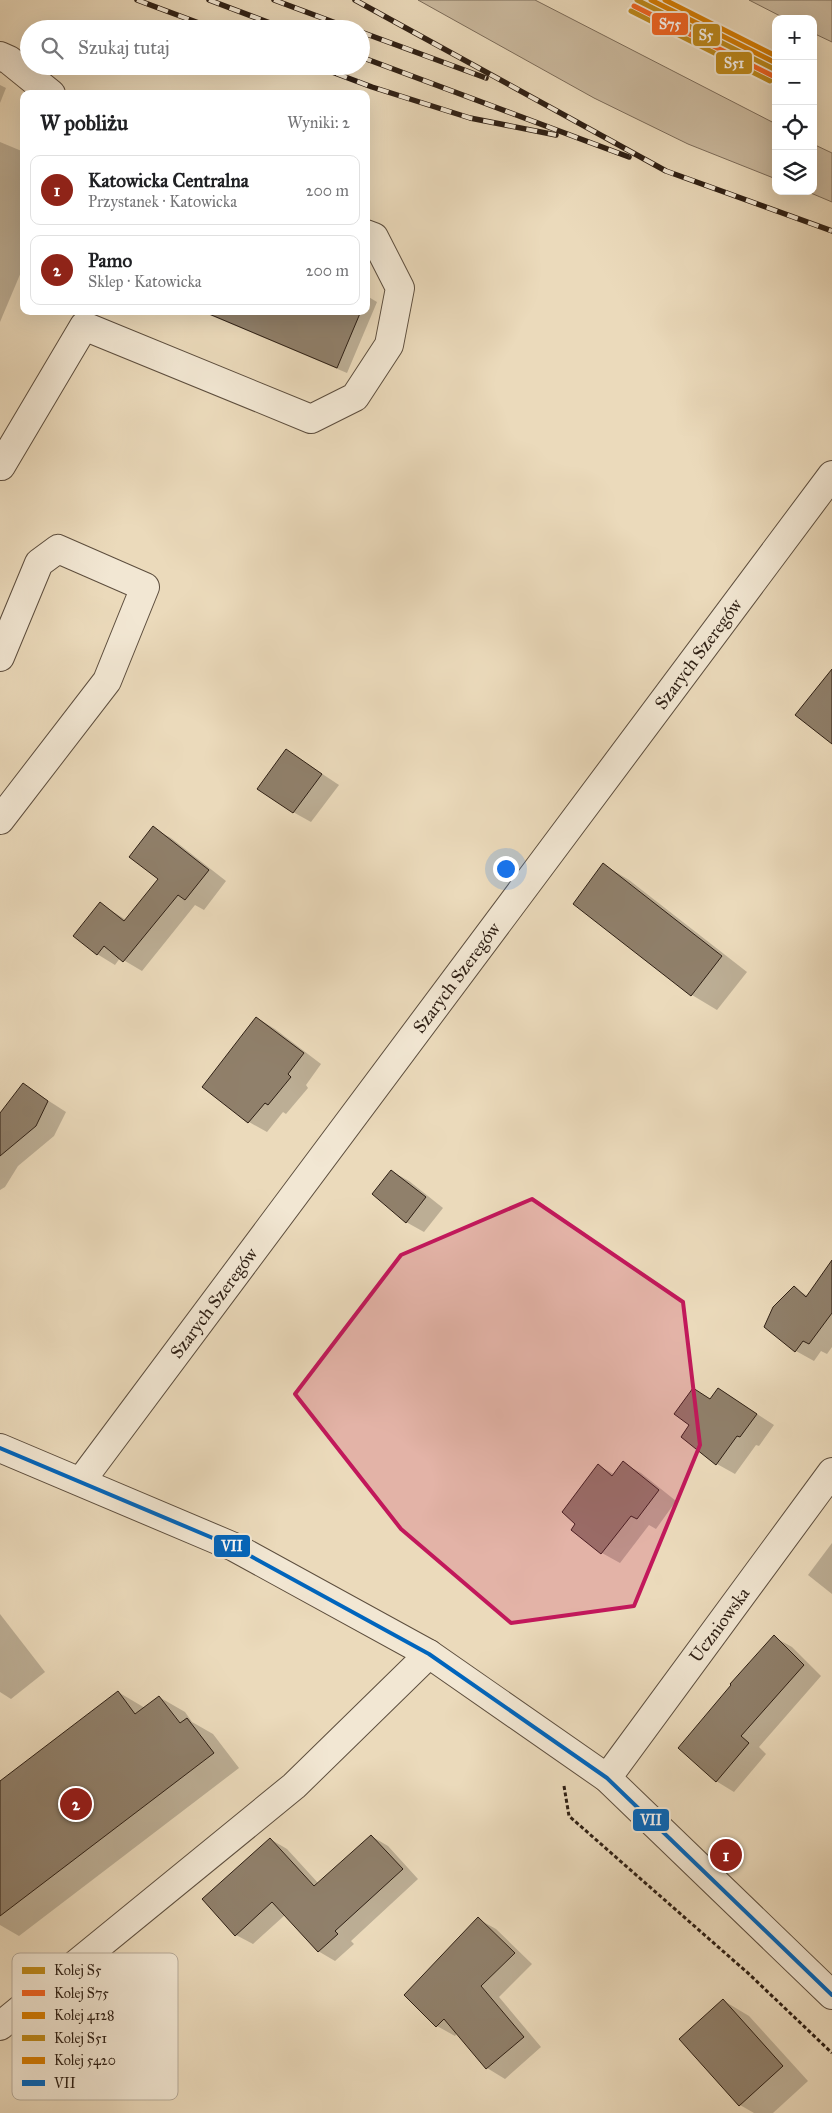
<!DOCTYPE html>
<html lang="pl">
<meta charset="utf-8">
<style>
body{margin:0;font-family:"IM FELL Great Primer",serif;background:#f6f6f6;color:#202124}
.controls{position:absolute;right:15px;top:15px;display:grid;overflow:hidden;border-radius:10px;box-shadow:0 5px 20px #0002}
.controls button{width:45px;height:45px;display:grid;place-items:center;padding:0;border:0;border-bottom:1px solid #e0e0e0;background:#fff;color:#202124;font:25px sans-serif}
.you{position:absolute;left:505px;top:868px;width:18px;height:18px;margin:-12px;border:4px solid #fff;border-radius:50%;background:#1a73e8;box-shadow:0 0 0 8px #1a73e833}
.badge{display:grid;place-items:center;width:32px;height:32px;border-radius:50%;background:#8f2418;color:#fff;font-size:16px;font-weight:700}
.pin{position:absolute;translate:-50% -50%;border:2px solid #fff;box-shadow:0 1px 5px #0006}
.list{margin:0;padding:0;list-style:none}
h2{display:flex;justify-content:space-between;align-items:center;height:65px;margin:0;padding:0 20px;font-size:21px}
h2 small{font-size:16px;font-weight:400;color:#757577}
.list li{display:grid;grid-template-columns:32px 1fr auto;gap:15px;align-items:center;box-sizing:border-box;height:70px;margin:0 10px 10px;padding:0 10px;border:1px solid #e0e0e0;border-radius:10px}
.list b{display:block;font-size:19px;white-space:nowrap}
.list p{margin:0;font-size:16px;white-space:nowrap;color:#757577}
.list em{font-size:16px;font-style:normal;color:#757577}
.icon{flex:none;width:28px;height:28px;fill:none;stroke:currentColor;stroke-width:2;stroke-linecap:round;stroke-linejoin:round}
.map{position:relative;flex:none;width:832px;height:2113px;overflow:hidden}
.search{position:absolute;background:#fff;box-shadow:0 5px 20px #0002;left:20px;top:20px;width:350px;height:55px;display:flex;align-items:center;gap:12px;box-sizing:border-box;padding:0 18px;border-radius:28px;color:#757577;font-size:19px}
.panel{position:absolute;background:#fff;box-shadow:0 5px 20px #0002;left:20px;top:90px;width:350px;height:225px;border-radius:10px}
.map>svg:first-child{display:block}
.green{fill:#cbba9f;stroke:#7c6c5a}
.shadow{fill:#0003}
.building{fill:#90806b;stroke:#2e1f14}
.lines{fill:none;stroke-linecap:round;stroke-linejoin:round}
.minor-casing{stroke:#5d4e3e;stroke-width:30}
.path{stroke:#2e1f14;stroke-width:3;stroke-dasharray:4 2.5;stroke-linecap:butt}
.minor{stroke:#f2e7d3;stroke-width:28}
.rail-casing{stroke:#2e1f14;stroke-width:5.5}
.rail{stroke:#f2e7d3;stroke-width:4;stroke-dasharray:11;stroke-linecap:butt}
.bus-1-casing{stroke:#f2e7d3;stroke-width:8}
.bus-1{stroke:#0065bd;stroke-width:4}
.rail-1-casing{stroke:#f2e7d3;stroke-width:9}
.rail-2-casing{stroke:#f2e7d3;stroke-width:9}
.rail-3-casing{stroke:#f2e7d3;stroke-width:9}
.rail-4-casing{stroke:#f2e7d3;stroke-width:9}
.rail-5-casing{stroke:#f2e7d3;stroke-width:9}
.rail-1{stroke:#be8a1c;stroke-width:5}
.rail-2{stroke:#f26522;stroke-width:5}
.rail-3{stroke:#d57d04;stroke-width:5}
.rail-4{stroke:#be8a1c;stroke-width:5}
.rail-5{stroke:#d57d04;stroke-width:5}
.marked{fill:#c2185b;fill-opacity:0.2;stroke:#c2185b;stroke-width:4;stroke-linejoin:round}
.labels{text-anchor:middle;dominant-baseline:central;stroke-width:5;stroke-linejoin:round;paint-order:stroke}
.street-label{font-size:18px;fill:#2e1f14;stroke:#f2e7d3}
.key{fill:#f2e7d3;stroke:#b7ab9a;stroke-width:1}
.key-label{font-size:14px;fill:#2e1f14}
.line-badge{stroke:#f2e7d3;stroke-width:2}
.badge-label{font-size:14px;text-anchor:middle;font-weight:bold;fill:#fff}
</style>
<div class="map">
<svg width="832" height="2113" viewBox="0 0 832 2113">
<rect width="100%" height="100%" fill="#ebdabb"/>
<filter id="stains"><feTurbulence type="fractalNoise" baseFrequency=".004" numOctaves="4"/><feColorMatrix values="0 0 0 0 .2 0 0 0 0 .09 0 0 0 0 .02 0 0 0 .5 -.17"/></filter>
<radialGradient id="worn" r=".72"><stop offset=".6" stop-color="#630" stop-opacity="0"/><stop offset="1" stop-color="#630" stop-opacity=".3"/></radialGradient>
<g class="green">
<path d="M418,0h117l241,124v55l-88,-35 -94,-46z"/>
<path d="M749,0h83v42l-19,-9v-14h-27z"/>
<path d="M813,144l19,9v49l-26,-11h7z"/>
</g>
<g class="shadow">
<path d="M0,85l6,3 -6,15z"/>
<path d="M0,142l24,10v113l-24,57z"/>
<path d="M367,296l10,6 -30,71 -147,-62h166z"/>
<path d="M286,750l53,35 -28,37 -18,-10z"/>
<path d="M153,828l18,10 55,43 -22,29 -9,-5 -53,66 -22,-13 -5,7 -18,-11 4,-50 25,16 34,-41z"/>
<path d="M604,865l25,15 118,92 -30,38 -25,-15z"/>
<path d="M257,1018l18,11 46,35 -15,21 2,3 -22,26 -3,-2 -16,20 -18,-10 -45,-36z"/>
<path d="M24,1085l42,27 -12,24 -36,30 -13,21 -5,3v-75z"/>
<path d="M391,1171l18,10 34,27 -19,24 -18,-10z"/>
<path d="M832,1268v79l-5,7 -6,-3 -7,10 -18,-10 -2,-63 14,8z"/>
<path d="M718,1389l56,36 -15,21 -3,-1 -21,29 -18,-10z"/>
<path d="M623,1463l18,10 35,28 -20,28 -7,-4 -29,38 -18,-10 -29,-23 25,-65 17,10z"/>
<path d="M832,1543v51l-24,-19z"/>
<path d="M0,1614l45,58 -34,27 -11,-7z"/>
<path d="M774,1637l18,10 29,29 -62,71 7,7 -32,38 -18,-11z"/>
<path d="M118,1692l27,16 14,-11 26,15 7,10 21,12 26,34 -220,168 -19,-11v-142z"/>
<path d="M371,1836l17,10 30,33 -67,62 3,3 -19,17 -17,-10 -33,-36 -32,29 -17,-9 34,-96 17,10 32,35z"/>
<path d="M478,1919l18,10 36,35 -33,33 42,50 -36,32 -18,-11 -30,-35 -2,3 -18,-10z"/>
<path d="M724,2001l25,15 59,65 -35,32h-19l-14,-8z"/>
</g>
<g class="building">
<path d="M202,311h159l-24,57z"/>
<path d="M832,669v75l-37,-29z"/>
<path d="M286,749l36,25 -29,39 -36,-24z"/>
<path d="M153,826l56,44 -24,30 -7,-5 -55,67 -19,-16 -7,9 -24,-19 27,-34 24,19 34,-42 -29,-22z"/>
<path d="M603,863l119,93 -31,40 -118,-92z"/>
<path d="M256,1017l48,36 -16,21 3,3 -23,28 -3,-2 -17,20 -46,-36z"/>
<path d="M23,1083l25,18 -12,25 -36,30v-43z"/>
<path d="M391,1170l35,27 -20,26 -34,-29z"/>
<path d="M832,1260v53l-23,31 -6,-3 -8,11 -31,-25 9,-20 21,-21 12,11z"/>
<path d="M693,1388l17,11 8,-11 39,26 -17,23 -3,-1 -21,29 -35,-28 8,-12 -15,-11z"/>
<path d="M623,1461l36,29 -22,29 -6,-3 -30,38 -30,-24 4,-6 -13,-12 36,-48 14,12z"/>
<path d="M774,1635l30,30 -63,71 8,7 -33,39 -38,-34 53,-63 -1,-1z"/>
<path d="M118,1691l17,23 24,-18 21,27 7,-5 27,35 -214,163v-135z"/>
<path d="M371,1835l32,34 -68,62 3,3 -20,18 -46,-50 -37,34 -33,-37 68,-61 44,48z"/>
<path d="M478,1917l37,36 -34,33 43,51 -38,32 -42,-50 -8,8 -32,-32z"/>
<path d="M723,1999l60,67 -44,40 -60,-67z"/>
</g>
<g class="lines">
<defs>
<g id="minor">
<path d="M0,56l9,4 42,34"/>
<path d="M0,466h1l83,-140 227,93 44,-22 34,-52 11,-57 -26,-51 -8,-3"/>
<path d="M0,657l39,-94 19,-14 87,38 -38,94 -107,139"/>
<path d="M0,1448l234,99 195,107 178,124 225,217"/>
<path id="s1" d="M81,1481l751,-1006"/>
<path id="s2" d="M607,1778l225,-306"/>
<path d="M0,2026l294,-240 135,-132"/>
</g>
</defs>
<use href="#minor" class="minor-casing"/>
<path class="path" d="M564,1786l5,30 180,158 83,79"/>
<use href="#minor" class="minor"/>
<defs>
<g id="rail">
<path d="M137,0l78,29"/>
<path d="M209,0l77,29"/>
<path d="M274,0l78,29"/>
<path d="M355,0l311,171 166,60"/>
<path d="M361,32l125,46"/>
<path d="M361,57l268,100"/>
<path d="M316,66l56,21 98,31 86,17"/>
</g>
</defs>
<use href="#rail" class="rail-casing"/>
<use href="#rail" class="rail"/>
<defs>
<path id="bus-1" d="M0,1448l234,99 195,107 178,124 225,217"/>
</defs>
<use href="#bus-1" class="bus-1-casing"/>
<use href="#bus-1" class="bus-1"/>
<defs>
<path id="rail-1" d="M637,0l139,70"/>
<path id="rail-2" d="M634,6l139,70"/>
<path id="rail-3" d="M651,0l125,63"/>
<path id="rail-4" d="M631,11l139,70"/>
<path id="rail-5" d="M665,0l111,56"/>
</defs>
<use href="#rail-1" class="rail-1-casing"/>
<use href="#rail-2" class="rail-2-casing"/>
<use href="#rail-3" class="rail-3-casing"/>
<use href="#rail-4" class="rail-4-casing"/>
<use href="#rail-5" class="rail-5-casing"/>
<use href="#rail-1" class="rail-1"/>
<use href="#rail-2" class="rail-2"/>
<use href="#rail-3" class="rail-3"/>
<use href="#rail-4" class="rail-4"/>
<use href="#rail-5" class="rail-5"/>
</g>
<path class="marked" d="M532,1199l151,103 17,143 -66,161 -123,17 -110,-94 -106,-135 106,-139z"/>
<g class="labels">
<g class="street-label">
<text stroke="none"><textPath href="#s1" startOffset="1032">Szarych Szeregów</textPath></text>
<text stroke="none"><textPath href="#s1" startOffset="628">Szarych Szeregów</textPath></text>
<text stroke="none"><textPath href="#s1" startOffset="222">Szarych Szeregów</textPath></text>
<text stroke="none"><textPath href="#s2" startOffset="190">Uczniowska</textPath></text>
</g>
</g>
<rect x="12" y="1953" width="166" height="147" rx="8" class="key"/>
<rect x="22" y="1967" width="23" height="7" fill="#be8a1c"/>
<rect x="22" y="1990" width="23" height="6" fill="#f26522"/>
<rect x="22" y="2012" width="23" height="7" fill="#d57d04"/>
<rect x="22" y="2035" width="23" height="6" fill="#be8a1c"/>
<rect x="22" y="2057" width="23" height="7" fill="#d57d04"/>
<rect x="22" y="2080" width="23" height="6" fill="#0065bd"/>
<g class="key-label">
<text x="54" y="1975">Kolej S5</text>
<text x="54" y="1998">Kolej S75</text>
<text x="54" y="2020">Kolej 4128</text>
<text x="54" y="2043">Kolej S51</text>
<text x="54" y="2065">Kolej 5420</text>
<text x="54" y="2088">VII</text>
</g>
<g class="line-badge">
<rect x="651" y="12" width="38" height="24" rx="5" fill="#f26522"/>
<rect x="692" y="23" width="29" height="24" rx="5" fill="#be8a1c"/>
<rect x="715" y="51" width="38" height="24" rx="5" fill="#be8a1c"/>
<rect x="213" y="1534" width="38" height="24" rx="5" fill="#0065bd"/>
<rect x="632" y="1808" width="38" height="24" rx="5" fill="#0065bd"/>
</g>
<g class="badge-label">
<text x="670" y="29">S75</text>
<text x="706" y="40">S5</text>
<text x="734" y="68">S51</text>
<text x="232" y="1551">VII</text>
<text x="651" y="1825">VII</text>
</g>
<rect width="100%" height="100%" filter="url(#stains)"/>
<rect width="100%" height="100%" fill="url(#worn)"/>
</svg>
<div class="controls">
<button>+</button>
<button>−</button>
<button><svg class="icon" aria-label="locate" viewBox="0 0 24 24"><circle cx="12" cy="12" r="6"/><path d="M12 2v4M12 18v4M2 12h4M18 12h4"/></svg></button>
<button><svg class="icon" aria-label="layers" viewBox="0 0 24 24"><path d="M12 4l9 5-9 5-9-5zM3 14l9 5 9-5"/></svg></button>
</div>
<div class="you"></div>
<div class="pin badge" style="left:726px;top:1855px">1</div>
<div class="pin badge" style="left:76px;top:1804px">2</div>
<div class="search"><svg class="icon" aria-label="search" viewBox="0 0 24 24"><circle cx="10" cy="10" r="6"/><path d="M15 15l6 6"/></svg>Szukaj tutaj</div>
<section class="panel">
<h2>W pobliżu<small>Wyniki: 2</small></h2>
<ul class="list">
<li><span class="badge">1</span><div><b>Katowicka Centralna</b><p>Przystanek · Katowicka</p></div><em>200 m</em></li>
<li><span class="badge">2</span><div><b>Pamo</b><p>Sklep · Katowicka</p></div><em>200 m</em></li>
</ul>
</section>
</div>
